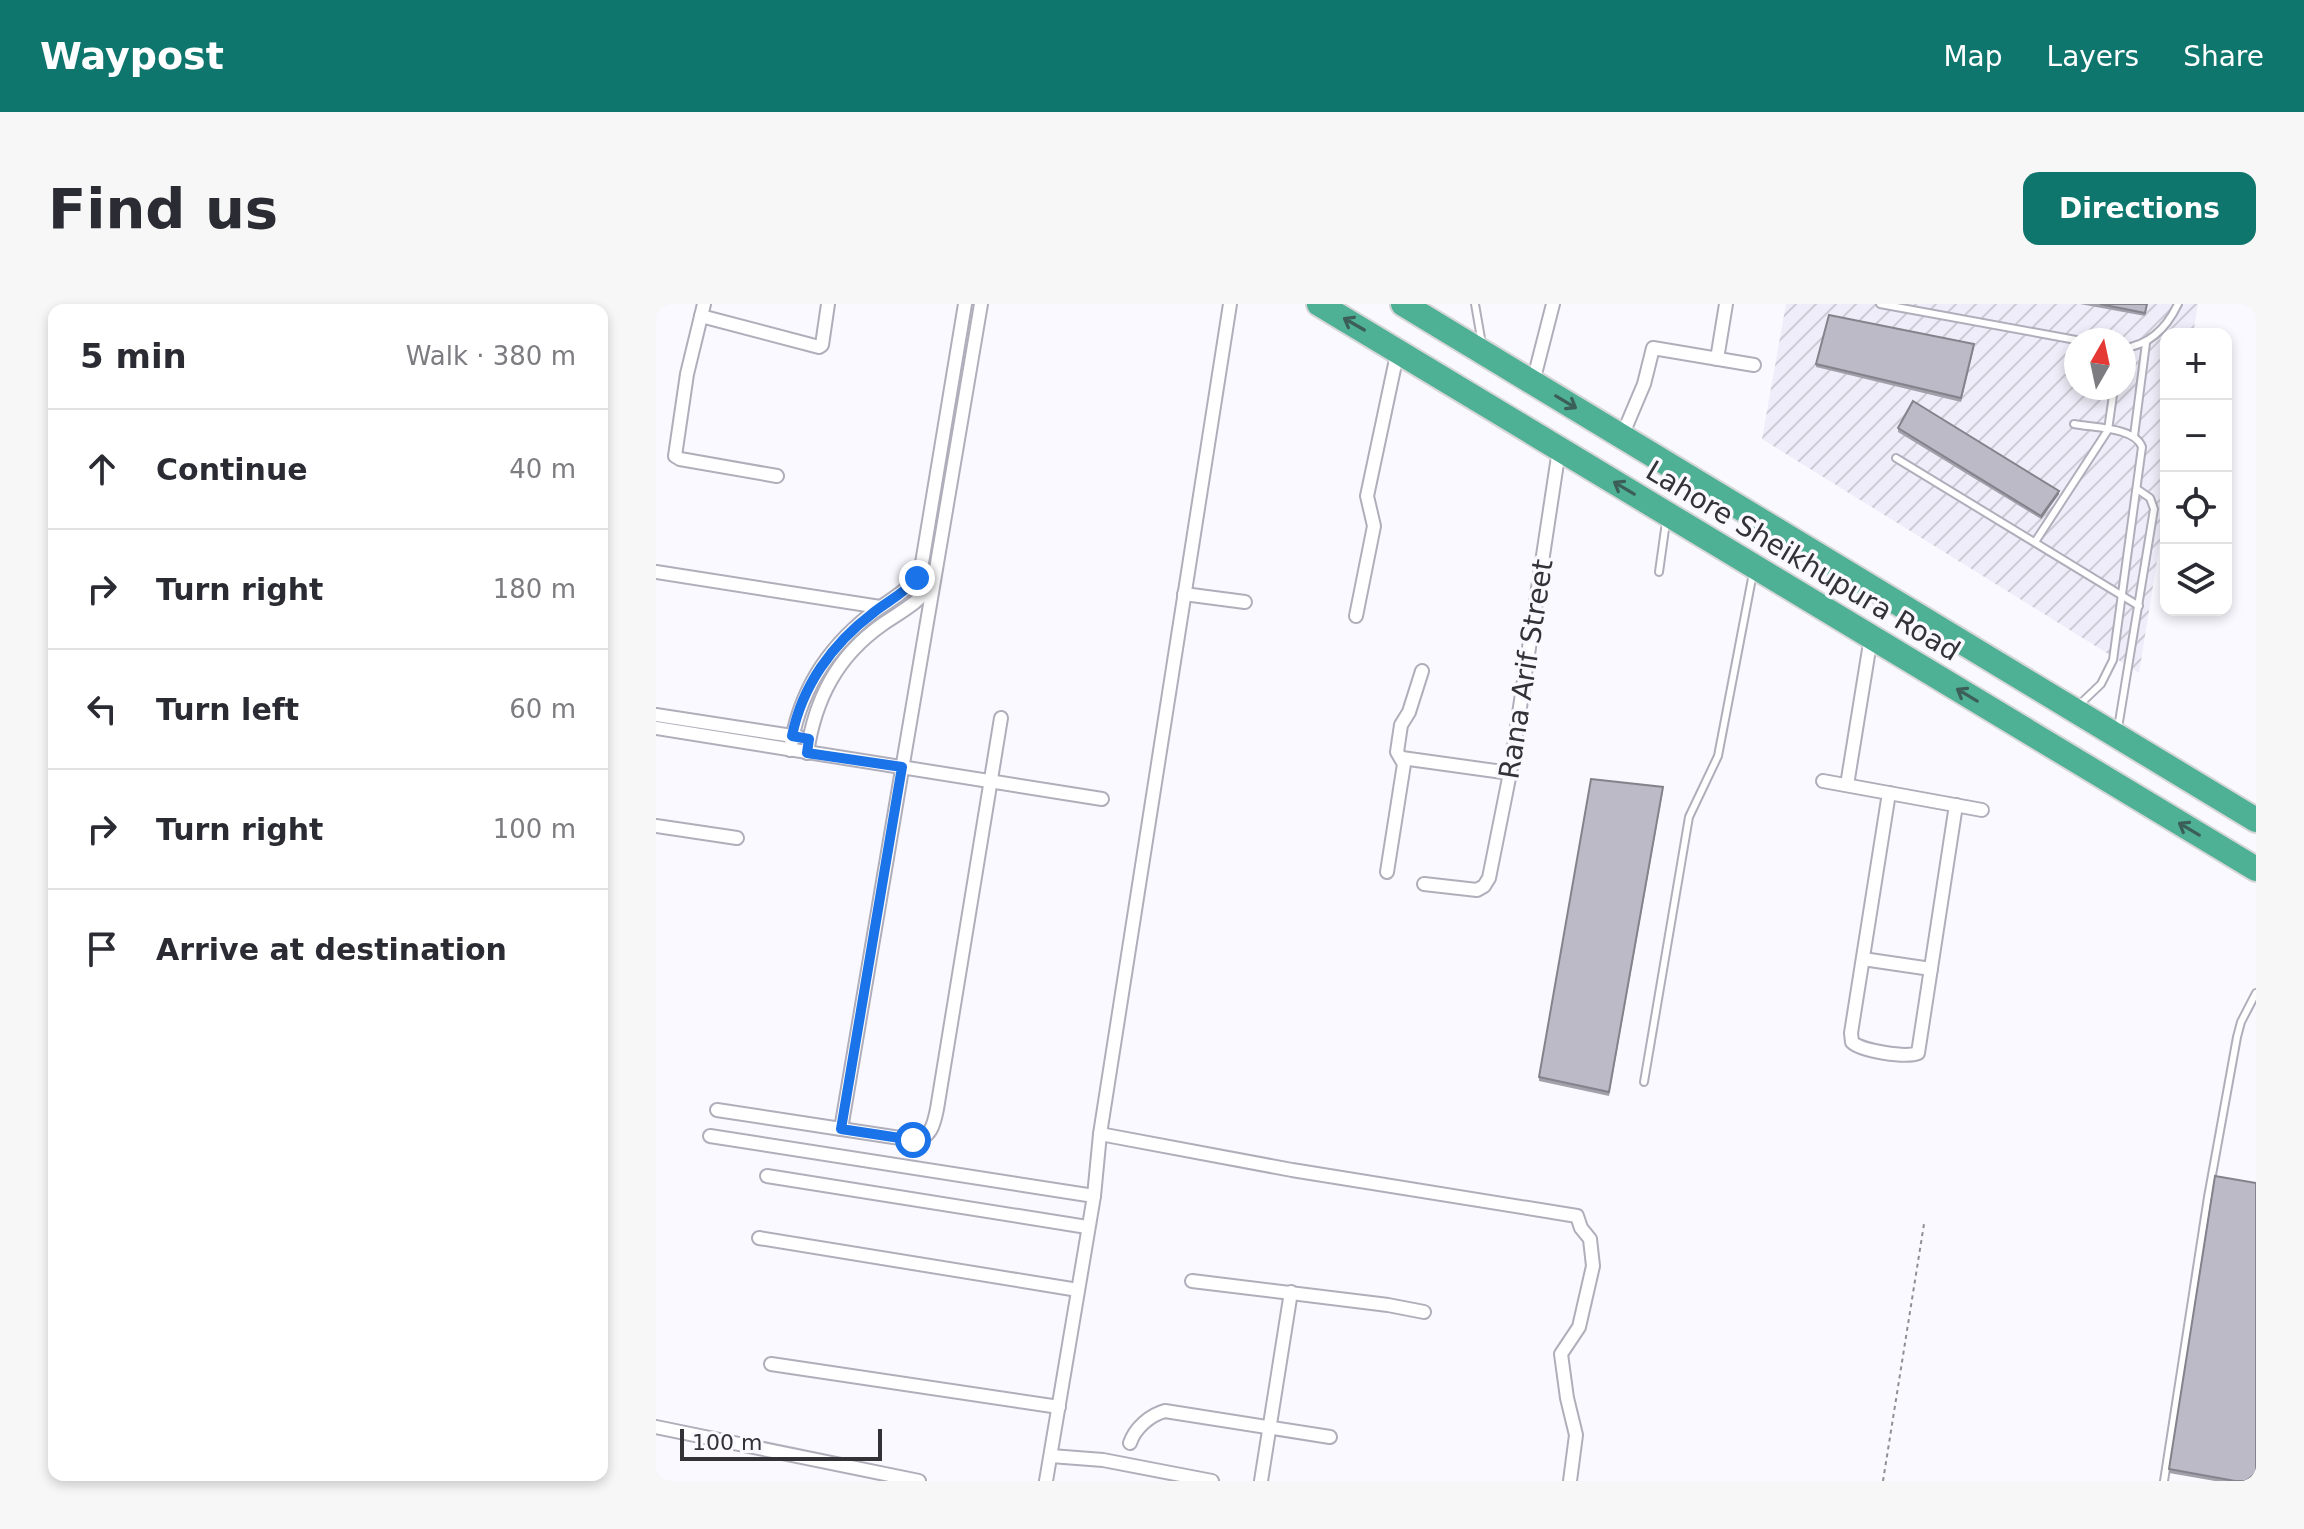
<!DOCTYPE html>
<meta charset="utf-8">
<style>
body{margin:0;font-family:"DejaVu Sans",sans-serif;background:#f7f7f7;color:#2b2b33}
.controls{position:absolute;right:24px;top:24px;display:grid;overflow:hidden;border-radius:16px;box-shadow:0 4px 12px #0003}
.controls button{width:72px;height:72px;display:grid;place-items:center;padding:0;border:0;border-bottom:2px solid #e1e1e2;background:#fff;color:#2b2b33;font:40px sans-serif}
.compass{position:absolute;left:1408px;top:24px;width:72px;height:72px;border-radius:50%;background:#fff;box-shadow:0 4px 12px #0003;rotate:9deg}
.scale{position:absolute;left:24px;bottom:20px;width:202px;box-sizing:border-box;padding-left:8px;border:4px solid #333237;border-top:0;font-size:22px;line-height:28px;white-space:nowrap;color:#333237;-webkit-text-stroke:6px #faf9ff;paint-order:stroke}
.stop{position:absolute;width:24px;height:24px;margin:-18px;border:6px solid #1a73e8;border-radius:50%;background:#fff}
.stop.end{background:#1a73e8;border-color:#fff;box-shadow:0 2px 8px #0008}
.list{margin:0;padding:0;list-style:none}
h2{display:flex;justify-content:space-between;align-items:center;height:104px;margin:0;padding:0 32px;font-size:34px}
h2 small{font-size:26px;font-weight:400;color:#7c7c81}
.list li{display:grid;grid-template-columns:52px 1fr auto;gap:24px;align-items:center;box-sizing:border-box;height:120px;padding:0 32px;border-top:2px solid #e1e1e2}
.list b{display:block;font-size:30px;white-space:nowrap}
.list em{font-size:26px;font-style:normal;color:#7c7c81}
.icon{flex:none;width:44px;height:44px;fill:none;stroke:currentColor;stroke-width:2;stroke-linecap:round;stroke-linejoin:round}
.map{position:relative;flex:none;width:1600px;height:1177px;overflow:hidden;border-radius:16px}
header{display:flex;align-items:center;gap:48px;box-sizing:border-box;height:112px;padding:0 40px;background:#0f766e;color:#fff}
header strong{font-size:38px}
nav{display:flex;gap:44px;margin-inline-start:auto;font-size:28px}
.intro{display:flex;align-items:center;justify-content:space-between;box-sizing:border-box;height:192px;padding:0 48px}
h1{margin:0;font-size:56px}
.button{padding:20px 36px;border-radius:16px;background:#0f766e;color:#fff;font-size:28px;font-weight:700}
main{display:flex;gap:48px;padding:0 48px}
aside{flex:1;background:#fff;border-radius:16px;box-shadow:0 4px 12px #0003}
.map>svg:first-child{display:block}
.industrial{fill:url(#industrial-furrows);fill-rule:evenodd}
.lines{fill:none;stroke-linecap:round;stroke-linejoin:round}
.lane-casing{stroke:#b0aeba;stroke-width:10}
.street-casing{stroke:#b0aeba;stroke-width:16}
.highway-casing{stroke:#d6d6d7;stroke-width:28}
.path{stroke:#8f8e93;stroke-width:2;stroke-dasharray:4 4;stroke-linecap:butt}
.lane{stroke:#fff;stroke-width:6}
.street{stroke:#fff;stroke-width:12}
.highway{stroke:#4eb094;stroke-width:24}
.wall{fill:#a2a0ab}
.shaded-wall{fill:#84828b}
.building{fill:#bcbac7;stroke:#84828b;stroke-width:2}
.oneway{stroke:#3c5e58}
.route{stroke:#1a73e8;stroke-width:10}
.labels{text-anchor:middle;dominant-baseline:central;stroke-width:7;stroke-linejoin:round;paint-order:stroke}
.street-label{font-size:28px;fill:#333237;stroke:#faf9ff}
</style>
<header>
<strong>Waypost</strong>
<nav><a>Map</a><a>Layers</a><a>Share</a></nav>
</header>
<div class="intro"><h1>Find us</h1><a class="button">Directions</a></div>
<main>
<aside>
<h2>5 min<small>Walk · 380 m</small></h2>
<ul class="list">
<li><svg class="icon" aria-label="ahead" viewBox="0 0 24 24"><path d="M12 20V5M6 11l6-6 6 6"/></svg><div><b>Continue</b></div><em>40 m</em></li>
<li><svg class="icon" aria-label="right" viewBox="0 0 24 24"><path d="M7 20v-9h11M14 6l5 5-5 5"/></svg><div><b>Turn right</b></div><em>180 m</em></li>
<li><svg class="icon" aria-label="left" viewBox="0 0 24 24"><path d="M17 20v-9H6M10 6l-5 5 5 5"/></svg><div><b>Turn left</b></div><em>60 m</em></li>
<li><svg class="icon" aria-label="right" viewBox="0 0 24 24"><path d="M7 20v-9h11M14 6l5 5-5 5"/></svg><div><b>Turn right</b></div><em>100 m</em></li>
<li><svg class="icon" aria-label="arrive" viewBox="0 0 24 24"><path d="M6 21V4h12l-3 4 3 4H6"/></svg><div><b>Arrive at destination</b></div></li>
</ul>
</aside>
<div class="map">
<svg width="1600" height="1177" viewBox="0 0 1600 1177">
<defs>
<pattern id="industrial-furrows" width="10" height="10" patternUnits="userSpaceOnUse" patternTransform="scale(2)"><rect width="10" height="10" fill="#efedf9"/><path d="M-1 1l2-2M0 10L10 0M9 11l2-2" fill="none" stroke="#cdccd6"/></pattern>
</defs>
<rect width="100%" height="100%" fill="#faf9ff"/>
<path class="industrial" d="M1130,0h412l-5,30h-27v171l-27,168 -377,-234zM1420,36h48v48h-48z"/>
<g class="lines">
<defs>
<g id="lane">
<path d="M819,0l7,40"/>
<path d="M1224,0l196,36"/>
<path d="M1468,44c26,-3 43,-21 54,-44"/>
<path d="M1418,120c19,4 61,3 68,23l-29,213 -12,24 -22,21"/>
<path d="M1478,132l12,-93"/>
<path d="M1240,154l243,148"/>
<path d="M1379,238l73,-112 6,-42"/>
<path d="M1003,268l7,-50"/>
<path d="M1462,424l36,-219 -4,-11 -13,-9"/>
<path d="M988,778l45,-265 29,-61 35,-183"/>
<path d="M1508,1177l44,-284 29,-160 4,-15 15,-29"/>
</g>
<g id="street">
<path d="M48,0l-17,70 -12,82 5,3 97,17"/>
<path d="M45,12l118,31 3,-2 6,-41"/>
<path d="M1061,55l9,-55"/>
<path d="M877,78l20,-78"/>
<path d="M966,132l22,-52 9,-36 101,17"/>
<path d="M0,268l224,35"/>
<path d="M528,290l61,8"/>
<path d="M700,312l18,-90 -7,-30 31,-146"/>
<path d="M0,411l143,22"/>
<path d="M0,424l446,71"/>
<path d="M134,446c9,-57 35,-100 81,-136 18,-14 40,-23 50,-45l44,-265"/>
<path d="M151,449c8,-54 30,-97 76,-129 17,-12 36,-21 48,-39"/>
<path d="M746,454l108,15"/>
<path d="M1167,477l159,29"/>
<path d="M1191,481l24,-148"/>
<path d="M1233,489l-38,240 1,9c9,9 54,16 66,11l38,-248"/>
<path d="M0,522l81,12"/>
<path d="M731,568l17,-108 -7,-12 4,-27 8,-13 13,-41"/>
<path d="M768,580l53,6 7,-4 5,-8 21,-105 49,-323"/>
<path d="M1207,655l68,10"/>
<path d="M61,806l196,30c18,-1 21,-16 24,-31l64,-391"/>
<path d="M185,825l140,-825"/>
<path d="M444,830l192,36 285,46 4,12 9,11 3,27 -14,61 -18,27 6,44 9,37 -6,46"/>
<path d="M54,832l384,60"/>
<path d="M111,872l320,51"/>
<path d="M103,934l319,52"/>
<path d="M536,977l196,24 36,7"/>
<path d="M115,1060l288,43"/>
<path d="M0,1123l263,54"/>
<path d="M474,1139c5,-15 20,-28 35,-32l165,26"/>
<path d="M395,1152l52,4 109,21"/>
<path d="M390,1177l48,-285 6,-62 130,-830"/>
<path d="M605,1177l30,-189"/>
</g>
<g id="highway">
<path d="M663,0l937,565"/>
<path d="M747,0l853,516"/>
</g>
</defs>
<use href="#lane" class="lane-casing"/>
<use href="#street" class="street-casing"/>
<use href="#highway" class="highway-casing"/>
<path class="path" d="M1227,1177l41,-257"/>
<use href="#lane" class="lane"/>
<use href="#street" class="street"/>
<use href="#highway" class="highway"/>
</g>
<g class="wall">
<path d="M1424,0h67l-2,12z"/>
<path d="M1318,44l-13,54 -145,-35v-3z"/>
<path d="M1242,124l161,66 -18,25 -143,-87z"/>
<path d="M1007,487l-54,305 -70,-15v-4z"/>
<path d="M1600,879v294l-5,4h-36l-46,-8v-4z"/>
</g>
<g class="shaded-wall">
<path d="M1403,187v3l-18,25v-3z"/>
<path d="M1600,1169v4l-5,4h-5z"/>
</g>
<g class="building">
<path d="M1444,0h47l-2,9z"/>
<path d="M1173,11l145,29 -13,54 -145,-34z"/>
<path d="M1257,97l146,90 -18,25 -143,-88z"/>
<path d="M935,475l72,8 -54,305 -70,-15z"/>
<path d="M1559,872l41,7v290l-10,8h-11l-66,-12z"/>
</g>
<defs><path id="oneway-shaft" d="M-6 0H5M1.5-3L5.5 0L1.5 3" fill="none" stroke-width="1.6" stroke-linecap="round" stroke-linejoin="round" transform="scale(2)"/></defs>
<g class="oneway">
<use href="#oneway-shaft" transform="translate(698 20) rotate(-150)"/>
<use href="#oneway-shaft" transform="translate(910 98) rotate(31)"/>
<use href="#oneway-shaft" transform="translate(968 184) rotate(-149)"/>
<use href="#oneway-shaft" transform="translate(1311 391) rotate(-149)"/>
<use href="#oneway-shaft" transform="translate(1533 525) rotate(-149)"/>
</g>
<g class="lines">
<path class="route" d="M257,836l-72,-11 61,-362 -95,-14 2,-14 -17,-3c10,-50 40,-92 81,-123 15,-12 32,-20 44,-35"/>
</g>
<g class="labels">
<g class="street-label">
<text transform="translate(1147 257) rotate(31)">Lahore Sheikhupura Road</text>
<text transform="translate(870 365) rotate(-81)">Rana Arif Street</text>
</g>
</g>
</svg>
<div class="controls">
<button>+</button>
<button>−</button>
<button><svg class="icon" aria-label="locate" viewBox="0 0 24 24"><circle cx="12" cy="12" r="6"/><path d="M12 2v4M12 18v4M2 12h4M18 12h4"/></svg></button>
<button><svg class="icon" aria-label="layers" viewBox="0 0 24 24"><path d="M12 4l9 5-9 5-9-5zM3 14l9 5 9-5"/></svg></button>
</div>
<svg class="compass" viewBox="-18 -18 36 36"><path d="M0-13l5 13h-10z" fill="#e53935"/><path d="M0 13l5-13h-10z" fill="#7c7c81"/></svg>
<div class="scale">100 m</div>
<div class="stop" style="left:257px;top:836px"></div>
<div class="stop end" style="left:261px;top:274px"></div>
</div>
</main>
